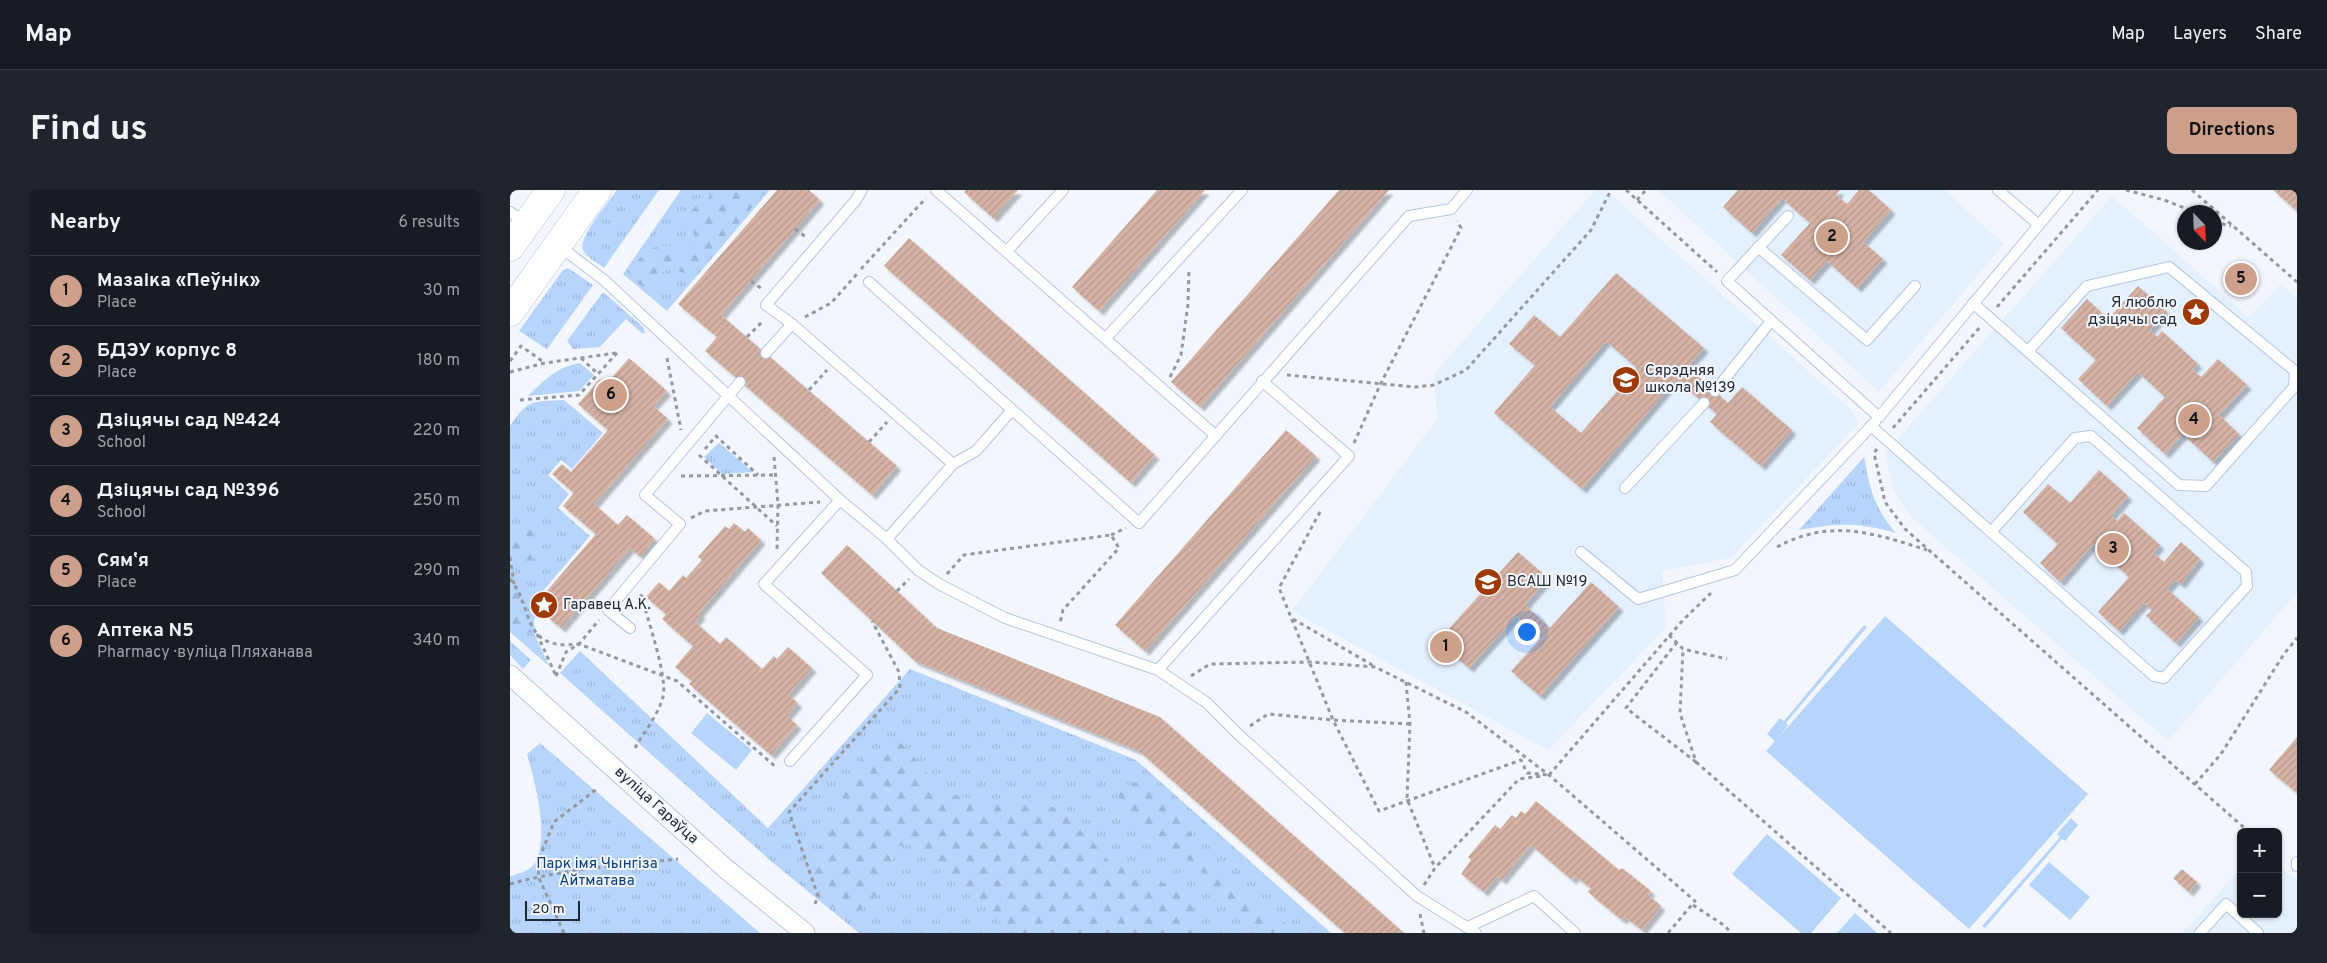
<!DOCTYPE html>
<meta charset="utf-8">
<style>
body{margin:0;font-family:Overpass,sans-serif;background:#20242c;color:#f1f3f6}
.controls{position:absolute;right:15px;bottom:15px;display:grid;overflow:hidden;border-radius:8px;box-shadow:0 1px 4px #0004}
.controls button{width:45px;height:45px;display:grid;place-items:center;padding:0;border:0;border-bottom:1px solid #363941;background:#171b24;color:#f1f3f6;font:25px sans-serif}
.compass{position:absolute;left:1667px;top:15px;width:45px;height:45px;border-radius:50%;background:#171b24;box-shadow:0 1px 4px #0004;rotate:157deg}
.scale{position:absolute;left:15px;bottom:12px;width:55px;box-sizing:border-box;padding-left:5px;border:2px solid #202833;border-top:0;font-size:14px;line-height:18px;white-space:nowrap;color:#202833;-webkit-text-stroke:4px #f3f7fd;paint-order:stroke}
.you{position:absolute;left:1016px;top:441px;width:18px;height:18px;margin:-12px;border:4px solid #fff;border-radius:50%;background:#1a73e8;box-shadow:0 0 0 8px #1a73e833}
.badge{display:grid;place-items:center;width:32px;height:32px;border-radius:50%;background:#cca08a;color:#111;font-size:16px;font-weight:700}
.pin{position:absolute;translate:-50% -50%;border:2px solid #fff;box-shadow:0 1px 5px #0006}
.list{margin:0;padding:0;list-style:none}
h2{display:flex;justify-content:space-between;align-items:center;height:65px;margin:0;padding:0 20px;font-size:21px}
h2 small{font-size:16px;font-weight:400;color:#9ea1a6}
.list li{display:grid;grid-template-columns:32px 1fr auto;gap:15px;align-items:center;box-sizing:border-box;height:70px;padding:0 20px;border-top:1px solid #363941}
.list b{display:block;font-size:19px;white-space:nowrap}
.list p{margin:0;font-size:16px;white-space:nowrap;color:#9ea1a6}
.list em{font-size:16px;font-style:normal;color:#9ea1a6}
.map{position:relative;flex:none;width:1787px;height:743px;overflow:hidden;border-radius:8px}
header{display:flex;align-items:center;gap:30px;box-sizing:border-box;height:70px;padding:0 25px;background:#171b24;border-bottom:1px solid #363941}
header strong{font-size:24px}
nav{display:flex;gap:28px;margin-inline-start:auto;font-size:18px}
.intro{display:flex;align-items:center;justify-content:space-between;box-sizing:border-box;height:120px;padding:0 30px}
h1{margin:0;font-size:35px}
.button{padding:12px 22px;border-radius:8px;background:#cca08a;color:#111;font-size:18px;font-weight:700}
main{display:flex;gap:30px;padding:0 30px}
aside{flex:1;background:#171b24;border-radius:8px;box-shadow:0 1px 4px #0004}
.map>svg:first-child{display:block}
.built{fill:#e5f0fe}
.grass{fill:url(#grass-tufts)}
.forest{fill:url(#forest-firs)}
.pitch{fill:#b7d4fb}
.building{fill:url(#building-hatch);fill-rule:evenodd;filter:url(#shadow)}
.lines{fill:none;stroke-linecap:round;stroke-linejoin:round}
.service-casing{stroke:#b2c6e2;stroke-width:12}
.minor-casing{stroke:#b2c6e2;stroke-width:21}
.secondary-casing{stroke:#b2c6e2;stroke-width:29}
.path{stroke:#9399a1;stroke-width:3;stroke-dasharray:4 4;stroke-linecap:butt}
.service{stroke:#fff;stroke-width:10}
.minor{stroke:#fff;stroke-width:19}
.secondary{stroke:#fff;stroke-width:28}
.labels{text-anchor:middle;dominant-baseline:central;stroke-width:4;stroke-linejoin:round;paint-order:stroke}
.poi-label{font-size:15px;fill:#202833;stroke:#f3f7fd;text-anchor:start}
.street-label{font-size:15px;fill:#202833;stroke:#f3f7fd}
.park-label{font-size:15px;fill:#0b3d7a;stroke:#f3f7fd}
</style>
<header>
<strong>Map</strong>
<nav><a>Map</a><a>Layers</a><a>Share</a></nav>
</header>
<div class="intro"><h1>Find us</h1><a class="button">Directions</a></div>
<main>
<aside>
<h2>Nearby<small>6 results</small></h2>
<ul class="list">
<li><span class="badge">1</span><div><b>Мазаіка «Пеўнік»</b><p>Place</p></div><em>30 m</em></li>
<li><span class="badge">2</span><div><b>БДЭУ корпус 8</b><p>Place</p></div><em>180 m</em></li>
<li><span class="badge">3</span><div><b>Дзіцячы сад №424</b><p>School</p></div><em>220 m</em></li>
<li><span class="badge">4</span><div><b>Дзіцячы сад №396</b><p>School</p></div><em>250 m</em></li>
<li><span class="badge">5</span><div><b>Сямʼя</b><p>Place</p></div><em>290 m</em></li>
<li><span class="badge">6</span><div><b>Аптека N5</b><p>Pharmacy · вуліца Пляханава</p></div><em>340 m</em></li>
</ul>
</aside>
<div class="map">
<svg width="1787" height="743" viewBox="0 0 1787 743">
<defs>
<pattern id="grass-tufts" width="24" height="20" patternUnits="userSpaceOnUse" patternTransform="scale(1.25)"><rect width="24" height="20" fill="#b7d4fb"/><path d="M3 7l-1-3M5 7V3M7 7l1-3M15 17l-1-3M17 17v-4M19 17l1-3" fill="none" stroke="#9db6d8"/></pattern>
<pattern id="forest-firs" width="22" height="20" patternUnits="userSpaceOnUse" patternTransform="scale(1.25)"><rect width="22" height="20" fill="#b7d4fb"/><path d="M5 1l3.5 6h-7zM16 11l3.5 6h-7z" fill="#9db6d8"/></pattern>
<pattern id="building-hatch" width="6" height="6" patternUnits="userSpaceOnUse" patternTransform="scale(1.25)"><rect width="6" height="6" fill="#d6b2a5"/><path d="M-1 1l2-2M0 6l6-6M5 7l2-2" fill="none" stroke="#b7998e"/></pattern>
<filter id="shadow"><feDropShadow dx="4.5" dy="4.5" stdDeviation="1" flood-color="#0004"/></filter>
</defs>
<rect width="100%" height="100%" fill="#f3f7fd"/>
<g class="built">
<path d="M1085,0h11l248,222 4,12 -127,134 -69,13 4,57 -118,122 -256,-139 145,-192 -3,-45z"/>
<path d="M1148,0h287l59,54 -125,148z"/>
<path d="M1602,6l137,121 32,-33 16,14v295l-129,148 -257,-224 -17,-25 -9,-39z"/>
<path d="M1768,675l19,16v52h-115l59,-65v46h37z"/>
</g>
<g class="grass">
<path d="M107,0h42l-55,78c-6,-5 -18,-11 -21,-18 -6,-11 27,-50 34,-60z"/>
<path d="M171,0h89l-103,121 -44,-37z"/>
<path d="M58,78l25,17 -46,64 -28,-18 44,-61z"/>
<path d="M93,102l40,35 2,6 -2,1 -17,-15 -26,28 -27,2 -6,-8z"/>
<path d="M70,173l14,12 -15,16 -51,5c16,-16 29,-29 52,-33z"/>
<path d="M54,210l39,33 -31,36 -11,-9 -13,15 21,19 -11,14 32,28 -53,62 -4,33 16,35 -39,-34v-206c19,-28 22,-24 54,-26z"/>
<path d="M209,253l34,29 -31,2 -18,-17z"/>
<path d="M1354,267c6,32 10,51 32,76 -40,-11 -57,-10 -97,-3z"/>
<path d="M0,451l21,19 -8,9 -13,-14z"/>
<path d="M70,461l188,177 142,-159 226,91 195,173h-472l-87,-71 -212,-189z"/>
<path d="M30,553l220,190h-250v-57c9,-2 22,-6 26,-15 13,-27 -1,-79 -9,-107z"/>
</g>
<g class="forest">
<path d="M200,0h57l-74,87 -22,-9 -13,7 -3,13 -6,3 -15,-10 -7,-10 20,-20 9,-4 9,-2 20,7 5,-3 5,-6 -1,-9 -7,-17c2,-3 5,-8 8,-10 9,-6 15,-4 15,-17z"/>
<path d="M11,335c18,5 23,17 15,33l-24,7 -2,12v-49l2,3z"/>
<path d="M0,389l26,50 -2,4 -11,-1 -13,-11z"/>
<path d="M391,553l20,22 18,26 50,12 66,4 22,17 32,37 59,24 26,19 -3,29h-171l-19,-10 -31,-32 -32,-22 -19,-26 -21,3 -8,23 -19,34 -26,16 -30,-30 -6,-27 34,-49v-28l24,-31z"/>
<path d="M626,592l37,24 26,41 38,40 61,46h-38l-34,-32 -32,-38 -32,-17 -28,-21 -16,-29 4,-9z"/>
</g>
<g class="pitch">
<path d="M1375,426l203,178 -119,135 -203,-178 9,-10 -8,-7 13,-16 4,3 80,-96 3,2 -81,96 2,2 -10,13z"/>
<path d="M197,523l45,37 -16,20 -45,-37z"/>
<path d="M1561,628l7,7 -13,16 -3,-2 -77,89 -3,-2 78,-89 -3,-3z"/>
<path d="M1257,644l74,64 -30,35h-10l-69,-59z"/>
<path d="M1539,672l41,35 -20,23 -41,-35z"/>
<path d="M1345,723l22,20h-40z"/>
</g>
<g class="building">
<path d="M267,0h32l11,10 -99,115 176,151 -25,29 -167,-144 12,-14 -39,-33z"/>
<path d="M456,0h52l-25,28 -29,-26z"/>
<path d="M647,0h48l-106,121 -27,-24z"/>
<path d="M829,0h50l-189,217 -29,-25z"/>
<path d="M1228,0h102l-4,5 11,9 12,-14h10l22,20 -28,32 20,17 -26,29 -30,-27 -17,19 -29,-25 29,-32 -28,-25 -30,35 -29,-26z"/>
<path d="M1763,0h24v21z"/>
<path d="M399,48l246,217 -24,28 -247,-217z"/>
<path d="M1106,83l88,75 -17,19 41,36 14,-16 50,43 -31,36 -51,-44 7,-8 -41,-35 -94,110 -88,-76 41,-48 -26,-21 25,-29 26,22zM1096,151l31,27 -56,65 -31,-26z"/>
<path d="M1628,96l29,26 -17,18 7,7 5,-6 36,33 -6,5 9,8 17,-18 29,26 -28,30 20,19 -26,28 -30,-28 -18,20 -28,-26 28,-31 -27,-25 -31,34 -29,-27 18,-19 -35,-32 26,-29 21,20z"/>
<path d="M119,168l38,33 -14,15 15,13 -74,85 24,21 9,-10 28,24 -15,17 -10,-8 -69,80 -14,-11 5,-6 -13,-11 57,-66 -33,-28 11,-13 -22,-19 10,-10 9,8 37,-42 -30,-26 22,-25 6,5z"/>
<path d="M776,240l30,26 -171,195 -30,-26z"/>
<path d="M1589,280l29,26 -17,20 6,5 7,-8 36,32 -7,8 11,9 17,-20 19,17 -19,25 -6,-4 -8,9 32,28 -23,26 -30,-27 6,-6 -8,-7 -25,28 -21,-19 31,-35 -36,-33 -33,38 -20,-19 18,-19 -35,-32 25,-28 22,19z"/>
<path d="M224,333l11,9 3,-4 13,12 -62,73 2,2 -6,7 25,22 6,-7 36,32 12,-13 3,3 11,-12 24,21 -24,27 10,8 -11,13 10,9 -26,30 -82,-71 3,-3 -17,-14 18,-21 -31,-27 4,-5 -20,-17 13,-15 10,9 14,-16 3,3 16,-18 -4,-3 27,-31 4,3z"/>
<path d="M337,355l90,83 223,89 244,216h-59l-206,-182 -224,-90 -94,-88z"/>
<path d="M1008,362l30,26 -23,27 25,23 41,-46 28,25 -79,89 -29,-25 30,-33 -25,-22 -47,52 -31,-27z"/>
<path d="M1787,547v56l-28,-23z"/>
<path d="M1026,611l83,69 3,-2 29,23 -3,4 13,11 -19,24 -17,-13 -3,3 -34,-28 3,-4 -16,-12 -3,4 -41,-35 -29,35 -5,-4 -13,16 -23,-18 10,-14 -3,-3 27,-32 5,4 12,-14 4,3 5,-7 4,3z"/>
<path d="M1672,679l15,13 -8,10 -16,-14z"/>
</g>
<g class="lines">
<defs>
<g id="service">
<path d="M352,0l-6,10 -90,105 26,19 161,140"/>
<path d="M426,0l279,245"/>
<path d="M1488,0l41,35"/>
<path d="M0,22l16,11"/>
<path d="M1278,26l-61,65 152,136 189,-227"/>
<path d="M49,56l45,34 236,220 47,39 31,31 21,14 66,34 153,52 49,33 31,31 179,162 59,37"/>
<path d="M1248,57l109,93 48,-54"/>
<path d="M497,61l56,-61"/>
<path d="M359,92l270,241 270,-307 42,-7 16,-19"/>
<path d="M1463,113l206,182 27,1 88,-99 1,-16 -126,-104 -82,19 -59,65"/>
<path d="M596,148l136,-148"/>
<path d="M256,163l26,-29"/>
<path d="M1205,201l56,-70"/>
<path d="M1361,236l283,250 10,2 83,-92 -1,-14 -155,-136 -16,2 -84,94"/>
<path d="M1115,298l79,-85"/>
<path d="M377,349l66,-75 23,-13 35,-40"/>
<path d="M1071,362l57,47 97,-29 140,-148"/>
<path d="M120,438l-22,-18 72,-86 -35,-29 95,-113"/>
<path d="M648,480l191,-214 -87,-75"/>
<path d="M280,571l77,-86 -103,-91 76,-84"/>
<path d="M1787,672v4"/>
<path d="M958,737l66,-31 41,37"/>
<path d="M1690,743l26,-29 32,29"/>
</g>
<path id="minor" d="M0,485l216,194 79,64"/>
<g id="secondary">
<path d="M0,57l41,-57"/>
<path d="M0,122l87,-122"/>
</g>
</defs>
<use href="#service" class="service-casing"/>
<use href="#minor" class="minor-casing"/>
<use href="#secondary" class="secondary-casing"/>
<g class="path">
<path d="M1116,0l91,82"/>
<path d="M1616,0l38,10 31,12"/>
<path d="M1682,0l105,92"/>
<path d="M1127,10l9,-10"/>
<path d="M1704,32l17,4"/>
<path d="M285,39l12,9"/>
<path d="M351,79l65,-71"/>
<path d="M241,91l11,8"/>
<path d="M1487,117l101,-117"/>
<path d="M295,127l26,-14 26,-29"/>
<path d="M237,147l17,-17"/>
<path d="M71,168l17,16"/>
<path d="M157,168l14,72"/>
<path d="M0,171l11,-15 24,17"/>
<path d="M0,182l35,-9 71,-10"/>
<path d="M777,185l128,12 19,-2 32,-15 125,-140 20,-40"/>
<path d="M660,187l11,-22 7,-51 1,-35"/>
<path d="M299,200l18,-20"/>
<path d="M10,210l59,-5 38,-42"/>
<path d="M1383,238l87,-101"/>
<path d="M359,252l18,-20"/>
<path d="M844,253l26,-58 81,-157 -4,-7"/>
<path d="M195,259l11,-13 42,39"/>
<path d="M1367,259l-3,4 11,49 20,27 344,303"/>
<path d="M189,265l78,71"/>
<path d="M264,267l4,47 -1,45"/>
<path d="M171,286l94,-1"/>
<path d="M810,322l-41,76 54,132 46,91 142,-51 6,13 22,2"/>
<path d="M181,328l14,-7 115,-9"/>
<path d="M601,345l15,-7"/>
<path d="M1267,357c54,-29 96,-14 150,3"/>
<path d="M0,367l4,27"/>
<path d="M437,384l17,-19 147,-20 8,13 -56,62 -3,13"/>
<path d="M0,389c25,29 9,72 69,65l98,37 100,87"/>
<path d="M387,401l12,-12"/>
<path d="M783,429l81,47"/>
<path d="M27,444l19,42"/>
<path d="M1159,445l14,14 44,10"/>
<path d="M1167,452l-51,66 70,54 -16,-49 3,-64"/>
<path d="M46,486l10,-24 13,-8 20,-24"/>
<path d="M681,486l19,-12 101,-2 64,5 91,45 83,63 146,126 -27,32"/>
<path d="M896,492l4,42 -3,75 28,69"/>
<path d="M740,536l18,-12 65,6 77,4"/>
<path d="M125,558c9,-16 23,-33 28,-51 5,-21 -17,-82 -23,-106"/>
<path d="M1186,572l195,171"/>
<path d="M1039,585l134,-155 28,-27"/>
<path d="M1685,594l26,-30 63,-100 13,-16"/>
<path d="M0,694c55,-15 111,-19 168,-25"/>
<path d="M914,695l11,-17 84,-89 23,-3"/>
<path d="M305,714l3,-8 -29,-84 111,-124 -1,-16 -27,-51"/>
<path d="M1183,715l32,21 6,7"/>
<path d="M910,724l4,19"/>
<path d="M54,743l-26,-57 3,-22 13,-32 44,-34"/>
</g>
<use href="#service" class="service"/>
<use href="#minor" class="minor"/>
<use href="#secondary" class="secondary"/>
</g>
<defs>
<symbol id="sight-disc" viewBox="-11 -11 22 22"><circle r="9.5" fill="#9e3a07" stroke="#f3f7fd"/><path d="M0-6L1.8-2.2L6-1.7L2.9 1.2L3.7 5.4L0 3.3L-3.7 5.4L-2.9 1.2L-6-1.7L-1.8-2.2Z" fill="#fff"/></symbol>
<symbol id="school-disc" viewBox="-11 -11 22 22"><circle r="9.5" fill="#9e3a07" stroke="#f3f7fd"/><path d="M0-5L7-2L0 1L-7-2ZM-4 1L0 2.5L4 1V4Q0 6-4 4Z" fill="#fff"/></symbol>
</defs>
<g fill-rule="evenodd">
<use href="#sight-disc" x="1670" y="106" width="32" height="32"/>
<use href="#school-disc" x="1100" y="174" width="32" height="32"/>
<use href="#school-disc" x="962" y="376" width="32" height="32"/>
<use href="#sight-disc" x="18" y="399" width="32" height="32"/>
</g>
<g class="labels">
<g class="poi-label">
<text x="1667" y="113" text-anchor="end">Я люблю<tspan x="1667" dy="17">дзіцячы сад</tspan></text>
<text x="1135" y="181">Сярэдняя<tspan x="1135" dy="17">школа №139</tspan></text>
<text x="997" y="392">ВСАШ №19</text>
<text x="53" y="415">Гаравец А.К.</text>
</g>
<g class="street-label">
<text transform="translate(146 616) rotate(42)">вуліца Гараўца</text>
</g>
<g class="park-label">
<text x="87" y="674">Парк імя Чынгіза<tspan x="87" dy="17">Айтматава</tspan></text>
</g>
</g>
</svg>
<div class="controls">
<button>+</button>
<button>−</button>
</div>
<svg class="compass" viewBox="-18 -18 36 36"><path d="M0-13l5 13h-10z" fill="#e53935"/><path d="M0 13l5-13h-10z" fill="#9ea1a6"/></svg>
<div class="scale">20 m</div>
<div class="you"></div>
<div class="pin badge" style="left:936px;top:457px">1</div>
<div class="pin badge" style="left:1322px;top:47px">2</div>
<div class="pin badge" style="left:1603px;top:359px">3</div>
<div class="pin badge" style="left:1684px;top:230px">4</div>
<div class="pin badge" style="left:1731px;top:89px">5</div>
<div class="pin badge" style="left:101px;top:205px">6</div>
</div>
</main>
